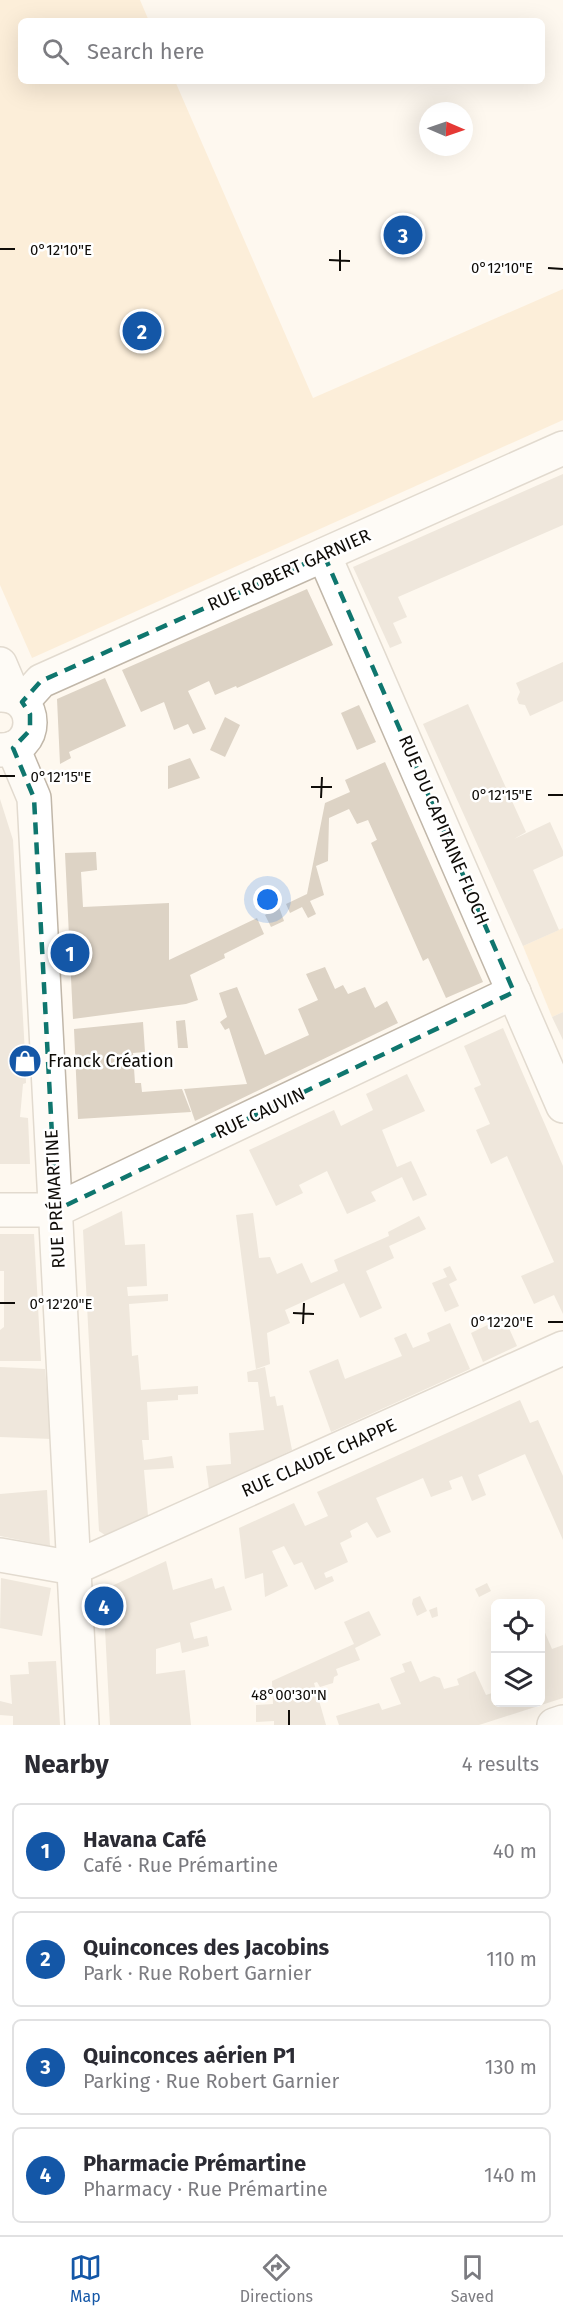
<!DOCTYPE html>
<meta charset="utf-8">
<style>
body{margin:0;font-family:"Fira Sans",sans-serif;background:#f7f7f7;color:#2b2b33}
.controls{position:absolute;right:18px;bottom:18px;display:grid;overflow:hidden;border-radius:9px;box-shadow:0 6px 24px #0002}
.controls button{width:54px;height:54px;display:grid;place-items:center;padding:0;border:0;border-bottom:2px solid #e1e1e2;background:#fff;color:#2b2b33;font:30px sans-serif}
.compass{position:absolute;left:419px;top:102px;width:54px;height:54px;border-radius:50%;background:#fff;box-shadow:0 6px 24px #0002;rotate:92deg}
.you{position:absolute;left:268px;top:900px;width:21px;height:21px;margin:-15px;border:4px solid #fff;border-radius:50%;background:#1a73e8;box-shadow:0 0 0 9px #1a73e833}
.badge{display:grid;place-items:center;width:39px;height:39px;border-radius:50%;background:#1457a7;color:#fff;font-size:20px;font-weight:700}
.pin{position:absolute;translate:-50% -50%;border:3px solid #fff;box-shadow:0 2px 6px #0006}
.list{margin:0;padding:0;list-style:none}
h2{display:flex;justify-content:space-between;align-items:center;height:78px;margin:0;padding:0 24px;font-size:26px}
h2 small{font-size:20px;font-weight:400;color:#7c7c81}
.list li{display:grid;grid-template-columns:39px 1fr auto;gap:18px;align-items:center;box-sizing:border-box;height:96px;margin:0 12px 12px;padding:0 12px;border:2px solid #e1e1e2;border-radius:9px}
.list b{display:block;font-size:22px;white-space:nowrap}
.list p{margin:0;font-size:20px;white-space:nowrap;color:#7c7c81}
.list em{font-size:20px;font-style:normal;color:#7c7c81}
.icon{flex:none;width:33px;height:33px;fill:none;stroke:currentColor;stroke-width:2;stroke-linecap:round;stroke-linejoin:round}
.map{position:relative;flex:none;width:563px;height:1725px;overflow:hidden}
.search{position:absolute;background:#fff;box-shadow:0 6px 24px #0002;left:18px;right:18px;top:18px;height:66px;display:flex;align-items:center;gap:15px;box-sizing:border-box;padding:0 21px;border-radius:9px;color:#7c7c81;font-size:22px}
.sheet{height:510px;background:#fff}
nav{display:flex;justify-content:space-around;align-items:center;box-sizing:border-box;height:84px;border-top:2px solid #e1e1e2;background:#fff;font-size:16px;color:#7c7c81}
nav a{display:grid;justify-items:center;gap:3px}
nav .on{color:#1457a7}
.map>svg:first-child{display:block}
.green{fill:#fbe2bf}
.building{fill:#ddd3c5}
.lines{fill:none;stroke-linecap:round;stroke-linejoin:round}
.street-casing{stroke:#c1b7a9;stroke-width:36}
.secondary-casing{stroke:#c1b7a9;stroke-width:36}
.street{stroke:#fff;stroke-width:33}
.secondary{stroke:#fff;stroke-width:33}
.marked{fill:none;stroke:#0f766e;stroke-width:4.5;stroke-dasharray:12 8;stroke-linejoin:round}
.ticks{fill:none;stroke:#0f0c08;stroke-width:2}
.labels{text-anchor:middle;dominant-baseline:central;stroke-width:5;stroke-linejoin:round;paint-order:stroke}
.street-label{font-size:18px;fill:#0f0c08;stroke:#fff}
.poi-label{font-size:18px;fill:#0f0c08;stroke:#fff;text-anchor:start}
.ticks-label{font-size:15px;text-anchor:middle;fill:#0f0c08;stroke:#fff;stroke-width:5;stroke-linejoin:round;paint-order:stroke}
</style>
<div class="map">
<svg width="563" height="1725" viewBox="0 0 563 1725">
<rect width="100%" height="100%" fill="#fef8ef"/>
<g class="green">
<path d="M0,0h140l9,21h-128v60h154l138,317 250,-109v131l-531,238 -32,-73z"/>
<path d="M563,928v84l-11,5 -29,-71z"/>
</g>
<g class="building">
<path d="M563,474v51l-165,72 9,20 -14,6 9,20 -12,5 -37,-81z"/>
<path d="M307,589l26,56 -96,43 -1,-2 -21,9 -6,-14 -21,10 18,38 -13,5 -5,-10 -14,6 -10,-28 -23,10 -19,-42z"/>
<path d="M563,662v39l-33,15 -5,-11 -6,-1 -2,-5 3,-7 -4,-9z"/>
<path d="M105,678l21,48 -57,26 2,6 -11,6 -3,-65z"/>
<path d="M468,704l58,128 -12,7 36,-17 13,29v5l-30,14 26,60 -36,16 -100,-222z"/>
<path d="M359,705l17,37 -19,8 -16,-37z"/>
<path d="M225,717l15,8 -15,32 -15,-7z"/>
<path d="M190,758l10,20 -32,11v-23z"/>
<path d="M385,762l98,220 -37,16 -18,-40 -5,3 -52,-118 13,-7 -7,4 -9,-20 -11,4 -8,-15 -20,9 -1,43 -12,5 8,29 -14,6 6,13 -8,4 -6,-11 -12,6 -4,-9 21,-10 18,-91 25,-11 -5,-12z"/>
<path d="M0,799l13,41 12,214 1,29 -3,1 -3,33 8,1 2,46h-30z"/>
<path d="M96,852l1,18 -16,2 2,35 86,-4v57l88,-42 7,16 -40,20 1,4 -35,17 8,25 -12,4 -113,15 -8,-166z"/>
<path d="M279,907l5,14 -13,6 -6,-12z"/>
<path d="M325,967l10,22 8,-4 5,9 17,-7 10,21 12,-7 11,22 -203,98 -11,-32 63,-5 -18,-56 -4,2 -5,-8 7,-5 -8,-24 18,-6 28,68 44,-20 -11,-26 20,-9 -12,-26z"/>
<path d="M563,1012v28l-11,-23z"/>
<path d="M185,1020l3,28h-10l-2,-27z"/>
<path d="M143,1022l2,30 -12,1 2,30h6l1,9 40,-3 9,23 -113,7 -4,-90z"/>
<path d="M503,1028l60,138v148l-9,-19 -20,9 -13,-28 33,-14 -47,-106 -16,8 -15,-34 14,-6 -16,-36 7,-3 -17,-39z"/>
<path d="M407,1074l18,37 -43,19 15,37 14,-6 16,34 -14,6 -11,-24 -31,15 5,9 -29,13 -20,-43 -28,14 4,8 -27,13 -27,-56 85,-40 7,16 32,-16 -7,-16z"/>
<path d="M122,1211l3,34 20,-1 2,42 -20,1 1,9 40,-2v7l-39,3 3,52 6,-1 3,35 57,-4v8l-20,1v5l-31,2 2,38h-7l2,20 28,-4 2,12 -30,2 4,46 -43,19 -6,-4 -16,-301z"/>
<path d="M253,1213l6,45 11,-1 7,17 25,-11 9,20 27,-12 -4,-11 55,-24 -1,-4 31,-16 7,13 -37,17 5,12 -28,13 16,37 -22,10 -16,-35 -59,27 5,13 -23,10 3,31 -14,5 -20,-154z"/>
<path d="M0,1234h34l7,127h-41v-31l4,-3v-56h-4z"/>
<path d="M450,1266l7,14 -8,4 10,22 -14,6 -13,-29 15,-6 -4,-8z"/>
<path d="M504,1317l13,29 -34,16 -12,-29z"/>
<path d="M450,1323l20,46 -139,63 -22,-61 29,-12 7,20 57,-23 -8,-18 12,-5 7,15 17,-7 -3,-8z"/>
<path d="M0,1367l45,2 7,70 -52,-2z"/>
<path d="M265,1367l5,30 5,-1 2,10 6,-1 9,45 -83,39 -3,-23 25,-2 -2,-31 35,-3 -6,-48h-10l-1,-10z"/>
<path d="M520,1400l10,23 8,-3 25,56v64l-38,-86 -47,21 8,20 -14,6 -10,-25 -13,5 3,8 -21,8 -8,-19 -47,20 15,34 -14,6 -10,-16 -17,9 2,6 -12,6 8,19 -24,11 2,5 6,-2 2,5 -19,9 -13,-28 -8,3 -10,-19 -12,5 16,35 -23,11 -2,-24 -18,6 -6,-51 55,-25 11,23 23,-10 -11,-24z"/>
<path d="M47,1490l3,56 -50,-10v-42z"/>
<path d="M166,1561l7,29 39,-12 3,11 9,-3 8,24 -42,13 4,16 13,-3 2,10 -27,7 -2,-11 -24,7v25l29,-4 6,55h-81l-7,-135z"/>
<path d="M1,1578l50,10 -9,48 -42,-8z"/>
<path d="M487,1583l4,8 -12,6 -4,-8z"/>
<path d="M420,1596l7,15 -10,5 -5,-12 1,-5z"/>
<path d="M437,1607l1,9 -6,2 -3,-8z"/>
<path d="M369,1611l12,24 -26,13 5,12 -24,9 2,6 -4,2 -1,6 -13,4 -3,-5 -3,1 12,42h-52v-4l-18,1v-17l17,-1 -1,-23 82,-37 -10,-22z"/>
<path d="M543,1628l9,21 11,-4v53l-84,27h-140l-3,-9 43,-13 3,7 19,-6 -11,-26 15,-6 -3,-8 9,-3 9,21 14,-6 6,2 4,11 15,-4 -2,-6 18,-8 11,24 9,-3v10h45v-73z"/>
<path d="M56,1661l4,64h-47v-9l-13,-1v-14l12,3 -2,-29 19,-1 -1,-12z"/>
</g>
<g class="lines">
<defs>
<g id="street">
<path d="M324,555l239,551"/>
<path d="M22,702l19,-21 522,-233"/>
<path d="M0,1210h56l458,-218"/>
<path d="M0,1555l74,13 489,-220"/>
<path d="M554,1725l9,-3"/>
</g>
<g id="secondary">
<path d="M0,664l14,33"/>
<path d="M0,695c40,-1 40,56 0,55"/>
<path d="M13,748l21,50 48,927"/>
</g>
</defs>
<use href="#street" class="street-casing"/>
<use href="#secondary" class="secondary-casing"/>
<use href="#street" class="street"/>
<use href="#secondary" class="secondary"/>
</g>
<path d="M0 0H563V1725H0ZM324,555l190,437 -458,218 -22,-412 -21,-50 17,-18v-16l-8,-12 19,-21z" fill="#fef8ef" fill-opacity=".55" fill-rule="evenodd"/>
<path class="marked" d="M324,555l190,437 -458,218 -22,-412 -21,-50 17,-18v-16l-8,-12 19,-21z"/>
<path class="ticks" d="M0,249h15M329,260l21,1M548,268l15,1M340,271v-21M0,776h15M311,787h21M548,795h15M321,798l1,-21M0,1303h15M293,1313l21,1M548,1322h15M303,1324l1,-21M289,1725v-15"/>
<defs>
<symbol id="shop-disc" viewBox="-11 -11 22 22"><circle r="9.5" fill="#1457a7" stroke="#fff"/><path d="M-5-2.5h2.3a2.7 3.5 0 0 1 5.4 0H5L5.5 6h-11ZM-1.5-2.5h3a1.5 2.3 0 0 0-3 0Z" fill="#fff"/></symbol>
</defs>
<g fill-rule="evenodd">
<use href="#shop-disc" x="6" y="1042" width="38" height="38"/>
</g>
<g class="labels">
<g class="street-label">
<text transform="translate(289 570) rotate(-24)">RUE ROBERT GARNIER</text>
<text transform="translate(444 830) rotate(67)">RUE DU CAPITAINE FLOCH</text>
<text transform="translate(260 1113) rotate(-25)">RUE CAUVIN</text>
<text transform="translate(55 1199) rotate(-93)">RUE PRÉMARTINE</text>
<text transform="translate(319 1458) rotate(-24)">RUE CLAUDE CHAPPE</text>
</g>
<g class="poi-label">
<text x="48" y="1061">Franck Création</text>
</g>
</g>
<g class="ticks-label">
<text x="61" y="255">0°12'10"E</text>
<text x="502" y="273">0°12'10"E</text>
<text x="61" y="782">0°12'15"E</text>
<text x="502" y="800">0°12'15"E</text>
<text x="61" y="1309">0°12'20"E</text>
<text x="502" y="1327">0°12'20"E</text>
<text x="289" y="1700">48°00'30"N</text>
</g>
</svg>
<div class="controls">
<button><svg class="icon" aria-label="locate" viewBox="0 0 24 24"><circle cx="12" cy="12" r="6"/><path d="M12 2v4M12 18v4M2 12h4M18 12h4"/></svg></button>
<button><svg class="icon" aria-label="layers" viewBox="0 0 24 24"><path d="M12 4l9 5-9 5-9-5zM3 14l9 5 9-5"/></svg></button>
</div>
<svg class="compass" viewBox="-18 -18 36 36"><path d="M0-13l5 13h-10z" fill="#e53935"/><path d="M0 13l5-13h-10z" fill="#7c7c81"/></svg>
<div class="you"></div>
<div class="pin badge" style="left:70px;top:953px">1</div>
<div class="pin badge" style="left:142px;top:331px">2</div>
<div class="pin badge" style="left:403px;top:235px">3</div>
<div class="pin badge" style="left:104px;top:1606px">4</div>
<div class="search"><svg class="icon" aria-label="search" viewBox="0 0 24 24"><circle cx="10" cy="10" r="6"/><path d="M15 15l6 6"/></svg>Search here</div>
</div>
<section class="sheet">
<h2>Nearby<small>4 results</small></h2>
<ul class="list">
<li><span class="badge">1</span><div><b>Havana Café</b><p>Café · Rue Prémartine</p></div><em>40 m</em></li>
<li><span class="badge">2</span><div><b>Quinconces des Jacobins</b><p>Park · Rue Robert Garnier</p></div><em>110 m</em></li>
<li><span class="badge">3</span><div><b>Quinconces aérien P1</b><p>Parking · Rue Robert Garnier</p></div><em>130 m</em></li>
<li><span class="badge">4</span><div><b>Pharmacie Prémartine</b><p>Pharmacy · Rue Prémartine</p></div><em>140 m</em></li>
</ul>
</section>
<nav>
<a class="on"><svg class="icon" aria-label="map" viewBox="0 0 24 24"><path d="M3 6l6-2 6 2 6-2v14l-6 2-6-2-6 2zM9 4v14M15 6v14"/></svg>Map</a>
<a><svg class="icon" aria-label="directions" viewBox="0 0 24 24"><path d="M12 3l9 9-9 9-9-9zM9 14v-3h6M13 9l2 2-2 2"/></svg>Directions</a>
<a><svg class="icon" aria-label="saved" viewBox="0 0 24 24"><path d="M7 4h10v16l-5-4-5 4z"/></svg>Saved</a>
</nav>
